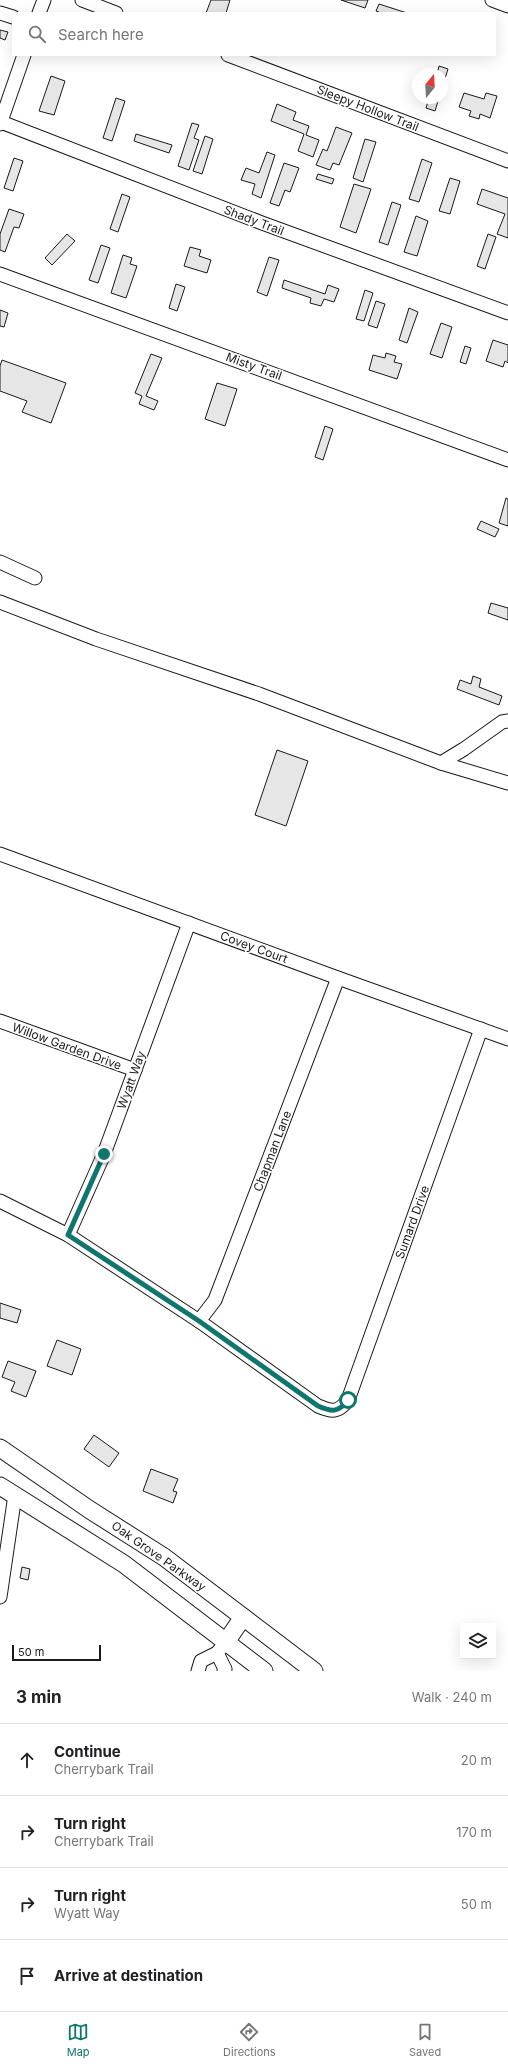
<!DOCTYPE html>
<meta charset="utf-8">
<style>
body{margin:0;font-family:Inter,sans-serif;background:#f6f6f6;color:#202124}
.controls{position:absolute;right:12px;bottom:12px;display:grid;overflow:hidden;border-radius:0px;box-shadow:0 4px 16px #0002}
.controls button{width:36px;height:36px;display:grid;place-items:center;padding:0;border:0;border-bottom:1px solid #e0e0e0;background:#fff;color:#202124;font:20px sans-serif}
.compass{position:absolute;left:412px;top:68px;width:36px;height:36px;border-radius:50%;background:#fff;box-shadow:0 4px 16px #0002;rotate:18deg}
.scale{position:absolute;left:12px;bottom:10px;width:89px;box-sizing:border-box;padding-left:4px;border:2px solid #1a1a1a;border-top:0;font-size:11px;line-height:14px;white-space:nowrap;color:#1a1a1a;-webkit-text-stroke:3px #fff;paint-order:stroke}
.stop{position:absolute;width:12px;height:12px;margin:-9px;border:3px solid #0f766e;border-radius:50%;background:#fff}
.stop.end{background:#0f766e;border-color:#fff;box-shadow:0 1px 4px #0008}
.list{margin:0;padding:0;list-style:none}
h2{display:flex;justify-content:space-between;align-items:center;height:52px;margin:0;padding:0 16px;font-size:17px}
h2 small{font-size:13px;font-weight:400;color:#757577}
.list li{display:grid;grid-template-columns:26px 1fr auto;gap:12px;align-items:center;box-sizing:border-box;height:72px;padding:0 16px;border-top:1px solid #e0e0e0}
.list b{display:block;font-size:15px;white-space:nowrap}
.list p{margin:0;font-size:13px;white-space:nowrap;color:#757577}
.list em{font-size:13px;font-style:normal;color:#757577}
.icon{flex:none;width:22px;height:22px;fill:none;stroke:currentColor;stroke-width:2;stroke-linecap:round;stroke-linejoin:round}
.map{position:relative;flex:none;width:508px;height:1671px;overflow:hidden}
.search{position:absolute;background:#fff;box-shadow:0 4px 16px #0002;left:12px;right:12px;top:12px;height:44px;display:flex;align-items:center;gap:10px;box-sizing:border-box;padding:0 14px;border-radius:0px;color:#757577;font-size:15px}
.sheet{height:340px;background:#fff}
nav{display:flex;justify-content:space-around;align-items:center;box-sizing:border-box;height:56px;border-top:1px solid #e0e0e0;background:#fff;font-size:11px;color:#757577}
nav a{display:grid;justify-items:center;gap:2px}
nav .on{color:#0f766e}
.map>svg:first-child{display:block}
.building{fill:#e6e6e6;stroke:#1a1a1a}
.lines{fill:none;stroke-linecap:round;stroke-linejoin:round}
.minor-casing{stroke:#1a1a1a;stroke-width:15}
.major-casing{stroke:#1a1a1a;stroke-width:19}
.minor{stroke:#fff;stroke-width:13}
.major{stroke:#fff;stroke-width:17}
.route{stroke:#0f766e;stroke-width:5}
.labels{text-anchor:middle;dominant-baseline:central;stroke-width:3;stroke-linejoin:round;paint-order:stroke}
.street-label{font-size:12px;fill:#1a1a1a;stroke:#fff}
</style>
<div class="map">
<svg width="508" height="1671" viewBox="0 0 508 1671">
<rect width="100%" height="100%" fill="#fff"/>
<g class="building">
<path d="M211,0h19l-4,13h-20z"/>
<path d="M341,0h27l-3,8z"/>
<path d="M379,4l28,9h-26l-5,-2z"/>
<path d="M0,30l8,2 -3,8 -5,-2z"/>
<path d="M439,66l9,3 -6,19v-14h-5z"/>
<path d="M51,76l14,5 -11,34 -15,-4z"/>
<path d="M464,93l20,6 2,-6 11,3 -7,22 -10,-4 -1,5 -10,-3 2,-5 -12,-4z"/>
<path d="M116,98l9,3 -13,40 -9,-3z"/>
<path d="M429,98h10l-4,13 -9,-3z"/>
<path d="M277,104l19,8 -3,8 16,6 -3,9 13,5 -6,17 -15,-6 6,-17 -33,-13z"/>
<path d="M192,123l7,2 -5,13 5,2 -10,30 -11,-4z"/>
<path d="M336,127l16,6 -13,32 -6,-2 -3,7 -14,-5 7,-16 4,2z"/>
<path d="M136,134l36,11 -3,8 -35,-12z"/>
<path d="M205,136l8,3 -11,35 -9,-3z"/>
<path d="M365,139l11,3 -13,40 -10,-4z"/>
<path d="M267,152l8,3 -14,43 -9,-4 3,-10 -14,-4 5,-12 13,5z"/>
<path d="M14,158l9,3 -10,30 -9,-3z"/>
<path d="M422,159l10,4 -13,39 -10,-3z"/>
<path d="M284,163l15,5 -9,24 -5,-2 -6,16 -9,-3z"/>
<path d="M318,174l16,5 -2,5 -16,-5z"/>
<path d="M450,178l10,3 -10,33 -11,-3z"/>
<path d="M354,184l17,5 -15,44 -16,-6z"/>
<path d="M482,189l26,9v40l-11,-4 8,-20 -28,-10z"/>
<path d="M122,194l8,3 -12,35 -8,-3z"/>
<path d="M392,202l9,3 -13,40 -9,-3z"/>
<path d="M9,209l15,5 -5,14 -5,-1 -9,25 -5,-2v-16z"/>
<path d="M416,216l12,5 -11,35 -13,-4z"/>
<path d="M67,234l8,7 -23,24 -7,-7z"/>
<path d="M488,234l8,3 -11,32 -8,-3z"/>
<path d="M101,245l9,3 -12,35 -9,-3z"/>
<path d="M190,247l11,3 -2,6 12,4 -4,13 -23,-7z"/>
<path d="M123,255l9,3 -2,6 7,2 -11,32 -15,-5z"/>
<path d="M269,257l10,3 -12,36 -10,-4z"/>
<path d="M284,280l41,14 3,-9 11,4 -5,13 -10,-3 -3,7 -11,-3 1,-5 -29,-10z"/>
<path d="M176,284l9,3 -8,24 -8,-3z"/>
<path d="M365,290l8,3 -9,28 -8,-2z"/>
<path d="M376,301l9,3 -8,24 -9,-3z"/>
<path d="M409,308l9,4 -11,31 -8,-3z"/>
<path d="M0,310l8,3 -4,14 -4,-1z"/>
<path d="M441,323l11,4 -10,31 -12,-4z"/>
<path d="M493,340l15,5v18l-3,-2 -2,6 -17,-6z"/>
<path d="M465,346l6,2 -5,16 -6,-2z"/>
<path d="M386,353l10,3 -2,6 8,2 -5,15 -28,-9 4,-15 12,3z"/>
<path d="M151,354l11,4 -16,38 12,5 -4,9 -15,-6 3,-8 -7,-3z"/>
<path d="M2,360l64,23 -15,40 -29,-11 5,-11 -27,-10v-25z"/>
<path d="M217,383l20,6 -12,37 -20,-7z"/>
<path d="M325,426l8,3 -10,31 -8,-3z"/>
<path d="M506,498l2,1v27l-9,-3z"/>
<path d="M481,521l18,8 -4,8 -18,-8z"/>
<path d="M491,603l17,5v12l-20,-7z"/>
<path d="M473,676l8,3 -2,8 23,9 -3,9 -42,-16 3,-9 11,4z"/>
<path d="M277,750l31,11 -22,65 -31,-11z"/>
<path d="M0,1303l21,7 -4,13 -17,-5z"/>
<path d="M57,1340l24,9 -9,26 -25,-9z"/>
<path d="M8,1361l28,10 -10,26 -15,-6 4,-9 -13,-5z"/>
<path d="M94,1435l25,18 -10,14 -25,-18z"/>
<path d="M151,1469l27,10 -5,12 4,1 -4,11 -30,-12z"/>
<path d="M22,1567l8,2 -2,11 -8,-2z"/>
</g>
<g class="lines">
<defs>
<g id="minor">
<path d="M82,0l34,13"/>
<path d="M492,0l16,6"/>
<path d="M0,13l13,4"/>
<path d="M39,13l5,-13"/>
<path d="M228,55l280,106"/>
<path d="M1,122l261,101 246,90"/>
<path d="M0,124l24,-69"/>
<path d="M0,274l508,186"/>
<path d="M0,562l35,16"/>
<path d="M0,602l96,37 163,55 182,69 67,20"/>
<path d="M441,763l23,-14 38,-27 6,-1"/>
<path d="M0,854l338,124 170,61"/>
<path d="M0,1021l135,49"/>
<path d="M0,1201l68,34 131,86 119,85c14,6 20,7 30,-6l133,-371"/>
<path d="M68,1235l36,-81 85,-231"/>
<path d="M199,1321l16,-21 123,-322"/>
<path d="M0,1597l15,-102"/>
<path d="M217,1653l8,16 -1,2"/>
<path d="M198,1671l3,-10 16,-8 9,-11"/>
</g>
<g id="major">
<path d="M0,1448l90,62 74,47 150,114"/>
<path d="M0,1486l124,78 140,107"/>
<path d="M226,1642l17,-25"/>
</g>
</defs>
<use href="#minor" class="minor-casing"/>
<use href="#major" class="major-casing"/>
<use href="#minor" class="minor"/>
<use href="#major" class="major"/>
</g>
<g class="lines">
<path class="route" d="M104,1154l-36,81 131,86 119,85c14,6 20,7 30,-6"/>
</g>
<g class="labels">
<g class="street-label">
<text transform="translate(368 108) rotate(21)">Sleepy Hollow Trail</text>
<text transform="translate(254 220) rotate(21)">Shady Trail</text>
<text transform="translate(254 366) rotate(20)">Misty Trail</text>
<text transform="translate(254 947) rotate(20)">Covey Court</text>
<text transform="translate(67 1046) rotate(20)">Willow Garden Drive</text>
<text transform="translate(131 1080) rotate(-70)">Wyatt Way</text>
<text transform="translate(272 1151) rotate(-69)">Chapman Lane</text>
<text transform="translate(412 1222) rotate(-70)">Sumard Drive</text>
<text transform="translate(159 1556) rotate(35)">Oak Grove Parkway</text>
</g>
</g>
</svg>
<div class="controls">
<button><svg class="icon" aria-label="layers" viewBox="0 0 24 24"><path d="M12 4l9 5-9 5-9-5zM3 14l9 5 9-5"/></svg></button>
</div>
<svg class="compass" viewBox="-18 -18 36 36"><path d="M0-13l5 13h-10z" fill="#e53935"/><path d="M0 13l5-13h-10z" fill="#757577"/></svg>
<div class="scale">50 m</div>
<div class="stop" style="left:348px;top:1400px"></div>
<div class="stop end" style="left:104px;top:1154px"></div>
<div class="search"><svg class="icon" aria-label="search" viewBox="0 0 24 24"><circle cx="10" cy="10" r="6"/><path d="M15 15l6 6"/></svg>Search here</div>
</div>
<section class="sheet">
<h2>3 min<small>Walk · 240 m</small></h2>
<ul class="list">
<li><svg class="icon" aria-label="ahead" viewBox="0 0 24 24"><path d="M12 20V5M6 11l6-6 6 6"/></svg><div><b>Continue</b><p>Cherrybark Trail</p></div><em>20 m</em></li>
<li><svg class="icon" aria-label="right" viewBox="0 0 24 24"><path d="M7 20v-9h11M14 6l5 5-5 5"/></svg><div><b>Turn right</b><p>Cherrybark Trail</p></div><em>170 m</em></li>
<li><svg class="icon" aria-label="right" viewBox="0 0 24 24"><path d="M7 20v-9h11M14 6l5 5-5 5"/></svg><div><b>Turn right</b><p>Wyatt Way</p></div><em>50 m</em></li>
<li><svg class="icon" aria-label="arrive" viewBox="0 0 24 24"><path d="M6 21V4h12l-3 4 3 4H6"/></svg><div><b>Arrive at destination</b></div></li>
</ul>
</section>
<nav>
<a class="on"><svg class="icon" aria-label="map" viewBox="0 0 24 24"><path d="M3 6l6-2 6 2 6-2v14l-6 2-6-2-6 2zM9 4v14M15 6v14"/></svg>Map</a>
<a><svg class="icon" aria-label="directions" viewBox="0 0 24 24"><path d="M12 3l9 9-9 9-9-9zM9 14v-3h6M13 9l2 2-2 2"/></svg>Directions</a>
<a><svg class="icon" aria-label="saved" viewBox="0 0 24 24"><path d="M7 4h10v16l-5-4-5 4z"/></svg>Saved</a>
</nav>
